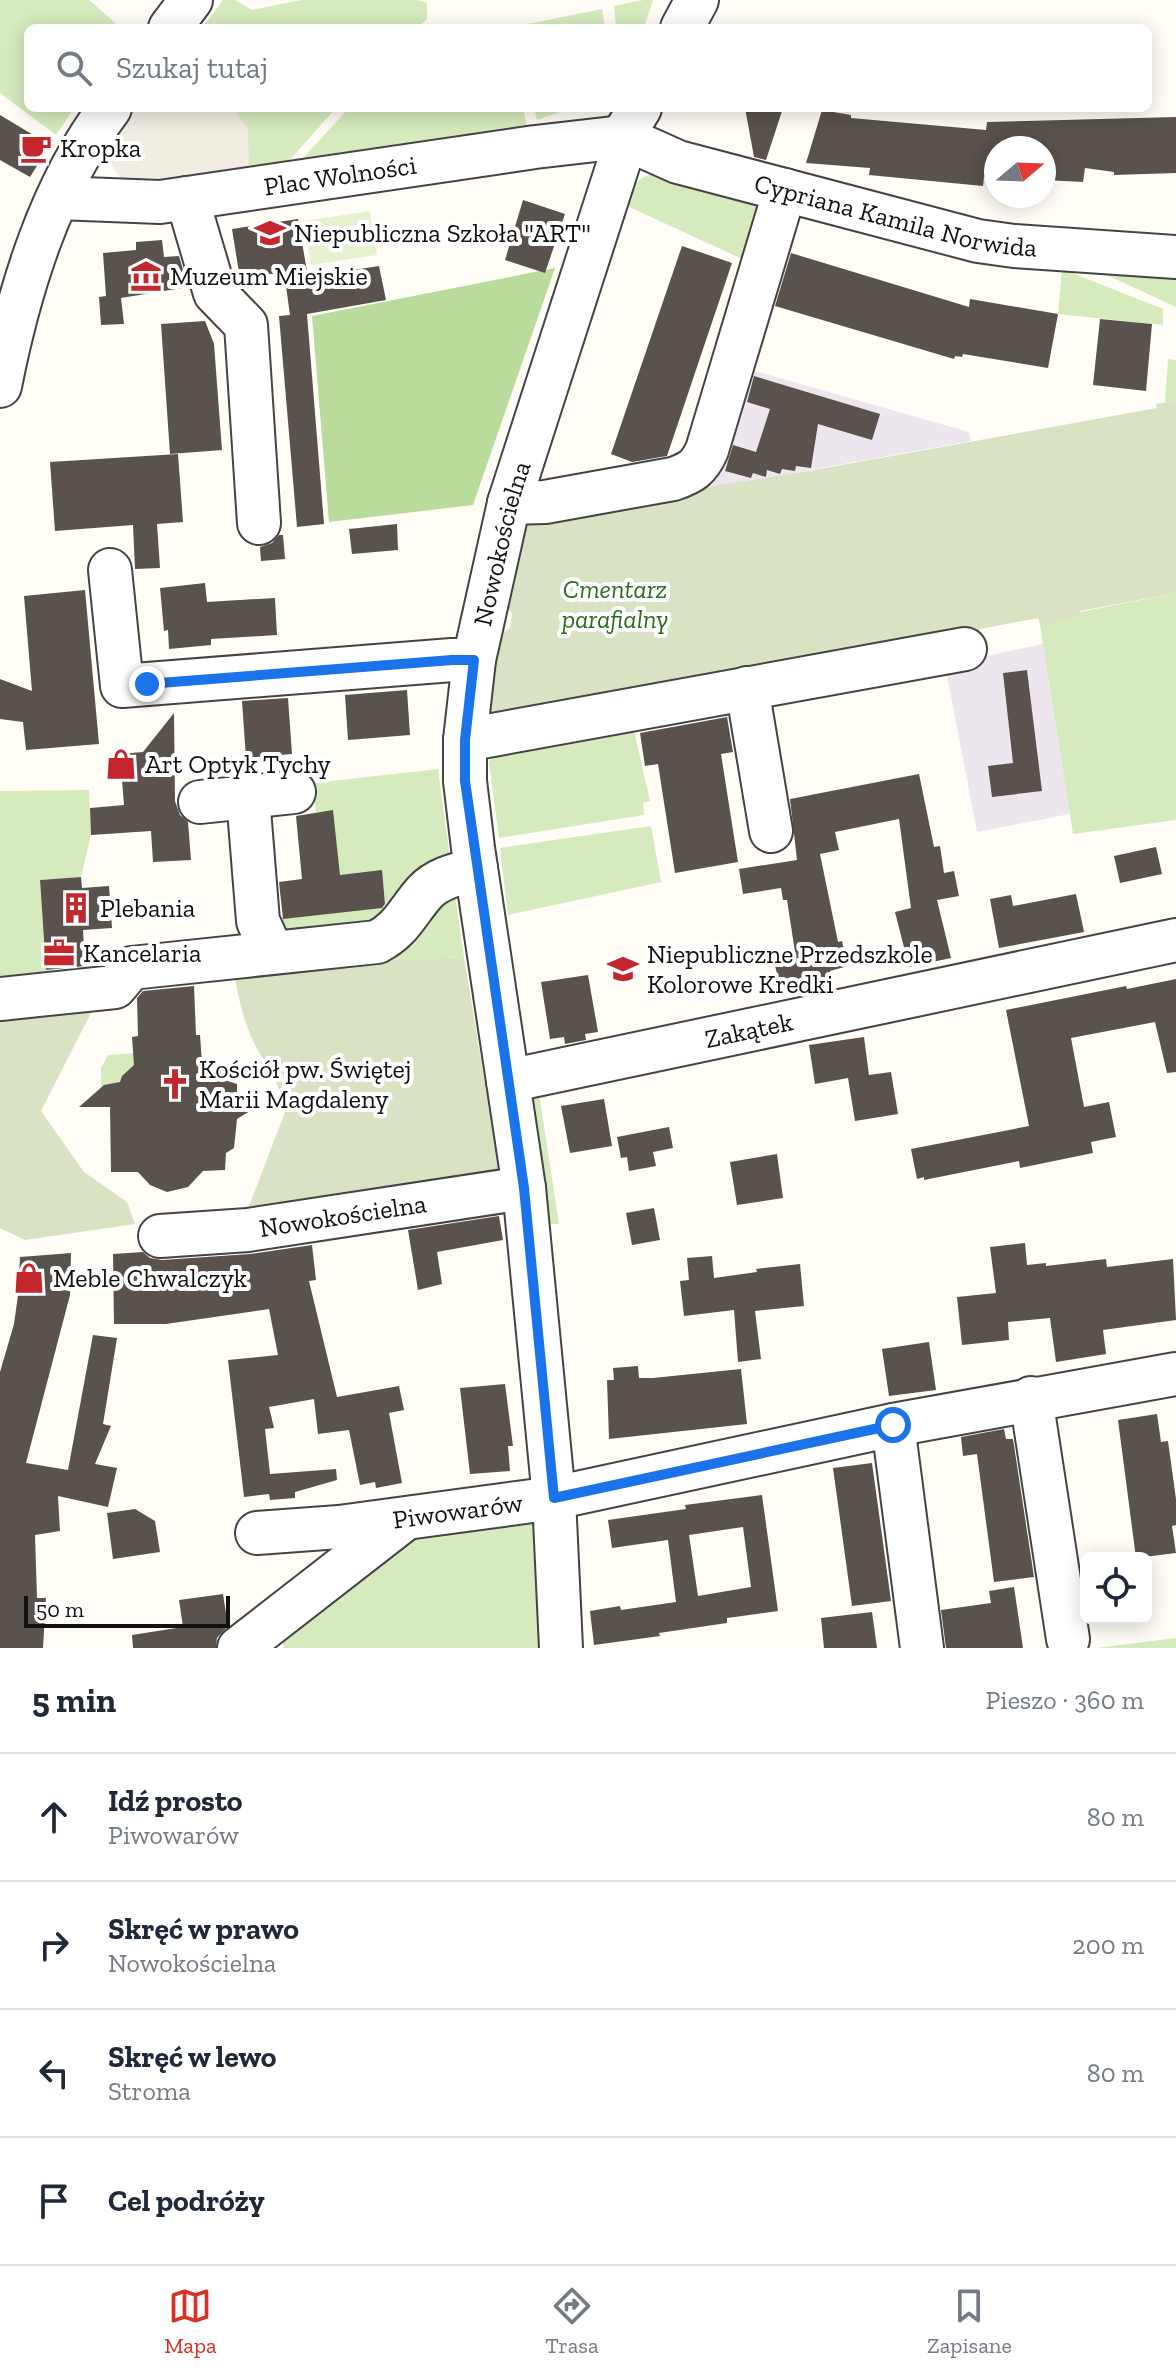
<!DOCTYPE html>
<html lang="pl">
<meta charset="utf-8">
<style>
body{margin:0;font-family:"Zilla Slab",serif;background:#f2f2f3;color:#1f2937}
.controls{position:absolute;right:24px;bottom:24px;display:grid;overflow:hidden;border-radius:12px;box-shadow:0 4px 20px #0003}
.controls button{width:72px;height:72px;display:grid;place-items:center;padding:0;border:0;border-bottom:2px solid #e0e1e3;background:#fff;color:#1f2937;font:40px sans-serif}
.compass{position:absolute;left:984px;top:136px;width:72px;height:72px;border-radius:50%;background:#fff;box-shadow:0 4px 20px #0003;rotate:71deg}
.scale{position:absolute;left:24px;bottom:20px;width:206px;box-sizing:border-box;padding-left:8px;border:4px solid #111;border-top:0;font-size:22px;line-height:28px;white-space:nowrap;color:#111;-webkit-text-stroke:6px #fff;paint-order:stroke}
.stop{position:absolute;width:24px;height:24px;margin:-18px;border:6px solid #1a73e8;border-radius:50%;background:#fff}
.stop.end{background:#1a73e8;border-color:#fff;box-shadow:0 2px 8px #0008}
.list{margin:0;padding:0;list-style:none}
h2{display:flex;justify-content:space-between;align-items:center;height:104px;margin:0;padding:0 32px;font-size:34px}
h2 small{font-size:26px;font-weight:400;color:#747a83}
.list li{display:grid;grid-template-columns:52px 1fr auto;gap:24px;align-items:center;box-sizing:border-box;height:128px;padding:0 32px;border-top:2px solid #e0e1e3}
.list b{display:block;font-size:30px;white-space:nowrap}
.list p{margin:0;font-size:26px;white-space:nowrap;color:#747a83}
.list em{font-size:26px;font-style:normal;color:#747a83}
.icon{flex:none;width:44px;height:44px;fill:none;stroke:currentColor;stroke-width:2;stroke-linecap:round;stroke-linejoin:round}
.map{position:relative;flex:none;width:1176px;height:1648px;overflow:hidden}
.search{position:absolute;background:#fff;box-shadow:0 4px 20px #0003;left:24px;right:24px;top:24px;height:88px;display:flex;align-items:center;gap:20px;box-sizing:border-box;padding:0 28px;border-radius:12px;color:#747a83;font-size:30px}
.sheet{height:616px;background:#fff}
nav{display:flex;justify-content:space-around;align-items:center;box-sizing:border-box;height:112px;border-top:2px solid #e0e1e3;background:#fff;font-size:22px;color:#747a83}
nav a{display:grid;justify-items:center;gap:4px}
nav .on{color:#d93025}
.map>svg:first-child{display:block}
.industrial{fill:#eee6ef}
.green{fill:#d5ebbd}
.forest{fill:#b9dc9c}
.cemetery{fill:#d9e3c4}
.pitch{fill:#e6f2cf}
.plaza{fill:#f1ede2}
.building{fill:#5a524d;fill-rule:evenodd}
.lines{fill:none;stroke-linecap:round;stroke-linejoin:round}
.minor-casing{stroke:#444;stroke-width:46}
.minor{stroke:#fff;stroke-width:42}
.route{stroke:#1a73e8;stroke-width:10}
.labels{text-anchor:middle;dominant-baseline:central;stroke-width:8;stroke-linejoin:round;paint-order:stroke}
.poi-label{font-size:26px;fill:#111;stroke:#fff;text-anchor:start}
.street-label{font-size:26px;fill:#111;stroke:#fff}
.park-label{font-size:26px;font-style:italic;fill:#2f6b1f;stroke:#fff}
</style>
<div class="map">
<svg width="1176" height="1648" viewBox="0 0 1176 1648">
<rect width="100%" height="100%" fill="#fffdf5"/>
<g class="industrial">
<path d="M741,367l228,65 2,9 -265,48z"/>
<path d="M1043,644l27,170 -93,18 -32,-167z"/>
</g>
<g class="green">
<path d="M0,0h89l32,28h-93v80h46l-18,27 -56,-42z"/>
<path d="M223,0h12l17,10 49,-10h116l10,3v16l-10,9h-215z"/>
<path d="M643,0h10l-9,28h-28l-2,-22z"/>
<path d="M602,9l3,19h-87v-2z"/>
<path d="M232,108h104l-49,55 -39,4v-38z"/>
<path d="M349,108h174l4,19 -224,31z"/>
<path d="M534,108h37l-34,12z"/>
<path d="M659,173l100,28 -6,63 -128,-59c8,-19 12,-30 34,-32z"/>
<path d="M1062,269l101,40v16l-105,-11z"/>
<path d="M1100,272l76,4v31z"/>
<path d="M1168,359l8,1v41l-11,2z"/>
<path d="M1176,593v227l-103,14 -33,-209 41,-8 -1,-5z"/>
<path d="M632,721l18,80 -7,2 1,12 -145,23 -10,-76 12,-17z"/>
<path d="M438,769l13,96 -62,59 -111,18 -12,-22 120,-13 -5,-36 -41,4 -7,-64 -17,1 -3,-29z"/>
<path d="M89,790l2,45 -10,42 -41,3 6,94 -46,4v-187z"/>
<path d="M651,826l10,56 -153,33 -8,-67z"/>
<path d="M454,888l10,69 -105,5z"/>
<path d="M138,1053l1,31 -33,1 -5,2v-19l7,-13z"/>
<path d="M538,1087l21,137h-17l-13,-133z"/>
<path d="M526,1516l12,11 8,121h-262l-4,-22 126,-94z"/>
<path d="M1176,1638v10h-80z"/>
</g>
<path class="forest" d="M555,268l-82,237 -144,17 -17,-206z"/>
<g class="cemetery">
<path d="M1176,401v192l-96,18 1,6 -36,8h-5l-2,-7 -58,11 1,7 -494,82 12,-83 11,-7 2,-14 -6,-8 17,-90 291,-46 343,-62 -1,-4z"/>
<path d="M464,957l37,224 -258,41 42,-110c-3,-29 -23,-50 -34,-76 -10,-23 -14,-45 -18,-69z"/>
<path d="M95,1005l-54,106 43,61 43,30 8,22 -110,16 -25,-12v-213z"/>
</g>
<path class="pitch" d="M370,211l7,44 -66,10 -7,-44z"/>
<path class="plaza" d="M132,108h27l4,3 8,-3h61l16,21 1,44 -92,13 -35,-6 -13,-19 -1,-11 2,-11z"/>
<g class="building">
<path d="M745,108h38l-17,52 -12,-3z"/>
<path d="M822,110l29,5v3l135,12 1,-8 189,-5v56l-62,2v-3l-29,-4 -2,14 -39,-2v-32h-48v30l-12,-1 -1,9 -114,-11 1,-7 -64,-5z"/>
<path d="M0,115l50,30 -20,32 -30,-17z"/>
<path d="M523,200l42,14 -20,59 -40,-13z"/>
<path d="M298,219l10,58 71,-11 7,34 -79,14 17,210 -27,3 -18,-211 11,-1 -6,-43 -44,7 -8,-50z"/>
<path d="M162,240l2,17 15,-1 9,31 -67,11 3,26 -23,1 -2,-28 7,-1 -3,-43 33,-3v-8z"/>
<path d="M682,246l50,17 -65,193 -35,6 -21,-8z"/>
<path d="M791,253l178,54 1,-8 88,15 -10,54 -85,-14 -1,3 -7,-1 -1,3 -179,-53z"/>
<path d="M1100,319l52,5 -6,67 -53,-6z"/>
<path d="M205,321l9,23 8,106 -52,4 -9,-130z"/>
<path d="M754,376l126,38 -8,26 -54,-16 -7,44 -15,-2 -1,5 -13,-2 -2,5 -13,-4 -1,7 -13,-4 -2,5 -26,-7 8,-26 23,7 14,-43 -23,-7z"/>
<path d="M178,454l5,68 -26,2 3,44 -25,1 -2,-44 -78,6 -5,-69z"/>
<path d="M397,524l1,26 -46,4 -3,-25z"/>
<path d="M279,535h4l2,24 -24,2 -1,-14 12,-4z"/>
<path d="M205,583l2,19 68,-4 2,37 -66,4v6l-42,4 -1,-19 -4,1 -4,-43z"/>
<path d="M85,590l14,154 -73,6 -3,-28 -23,-3v-40l32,12 -8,-95z"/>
<path d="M1027,670l15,121 -50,6 -4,-31 25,-3 -10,-90z"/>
<path d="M407,690l3,45 -62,5 -3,-45z"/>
<path d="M288,698l4,56 -46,4 -4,-57z"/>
<path d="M174,713l1,88 5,14 8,7 3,38 -38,2 -2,-31 -60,4 -1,-27 34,-3 -4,-51 23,-2z"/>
<path d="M727,717l6,35 -12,2 17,108 -63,11 -17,-109 -13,2 -5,-33z"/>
<path d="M919,774l15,73 6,-1 4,27 10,-2 5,25 -22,4 14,58 -42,9 -14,-55 16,-4 -12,-89 -64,13 4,18 -19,4 18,88 4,-1 6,25 -18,5 4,14 -41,10 -1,-8 -11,2 -7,-27 11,-2 -1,-5 11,-3 -8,-52h-4l-2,-12 -38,6 -4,-25 58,-9 -7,-61z"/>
<path d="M333,810l7,65 42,-5 3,34 -3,4 -99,11 -4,-37 23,-3 -6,-63z"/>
<path d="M1156,847l6,27 -42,9 -6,-27z"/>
<path d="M81,877l1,11 27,-2 3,42 -29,2 2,36 -39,4 -6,-90z"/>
<path d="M1076,894l8,38 -85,16 -9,-49 21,-4 2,11z"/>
<path d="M588,975l10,57 -13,2 1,6 -21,4 -1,-7 -14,2 -9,-57z"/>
<path d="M1176,979v93l-9,1 -12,-51 -84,16 13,69 25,-5 7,35 -25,5 2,11 -73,15 -1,-7 -95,19v-3l-7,2 -6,-30 118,-23 -23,-116 120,-24 1,3z"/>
<path d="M194,986l2,49h4l2,28 14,14 21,7v13l13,14 -13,8 -3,29 -8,5 -1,17 -22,1 -15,16 -21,5 -17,-7 -12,-13h-27l-1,-65h-31l25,-22 16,-3 2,-6 12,-11 -2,-28 6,-1 -1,-38 6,-7z"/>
<path d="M864,1037l5,38 22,-3 7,42 -43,7 -7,-43 -33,6 -6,-39z"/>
<path d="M604,1099l8,47 -42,7 -9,-47z"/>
<path d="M669,1127l4,21 -20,4 3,14 -27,5 -2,-14 -6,1 -4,-21z"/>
<path d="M777,1154l6,44 -46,7 -7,-43z"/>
<path d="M654,1208l6,32 -28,5 -6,-32z"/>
<path d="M499,1216l4,24 -66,12 5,32 -24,6 -10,-60z"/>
<path d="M1025,1243l2,22 19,-2v3l60,-7 1,8 66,-8 3,61 -73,10 3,24 -50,8 -6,-44 -42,4 1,18 -47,5 -5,-48 39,-4 -6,-46z"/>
<path d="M312,1245l4,35 -7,1 28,116 62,-11 5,24 -15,3 13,70 -26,5 -1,-6 -15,3 -11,-55 -31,4 -4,-35 -45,8 5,21 -9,1 5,45 66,-5 1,11 -42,12v6l-25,2 -1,-6 -25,3 -16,-137 50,-5 -9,-46 -103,15h-52l-1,-70 30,-2 7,6 12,2 88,-6z"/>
<path d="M71,1253l-1,42 -44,168 42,7 25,-135 24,3 -14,86 8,2 -16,38 22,4 -9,39 -50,-11 2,35 -25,4 2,63h9l-3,50h-43v-276l14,-48 4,-29 2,-38z"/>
<path d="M712,1256l2,22 43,-6 -1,-3 44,-5 4,42 -49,5 6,48 -23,3 -4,-52 -50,6 -4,-35 9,-1 -2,-22z"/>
<path d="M929,1342l7,48 -47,6 -7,-47z"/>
<path d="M638,1366l1,12h14l88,-9 6,55 -138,15 -2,-59h7l-1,-12z"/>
<path d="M505,1384l8,62h-5l2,25 -40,3 -10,-86z"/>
<path d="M1157,1414l4,28 7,-1 8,58v26l-4,1 4,27 -40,5 -18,-138z"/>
<path d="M1004,1429l2,10h7l21,138 -40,5 -17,-128 -14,2 -2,-19z"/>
<path d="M872,1463l19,138 -39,5 -19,-138z"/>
<path d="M762,1495l16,116 -51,7v5l-68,10 1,3 -66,9 -4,-34 30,-5 1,4 55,-8 -8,-62 -56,8 -4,-28 78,-11 -1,-4zM743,1527l8,60 -53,9 -9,-61z"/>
<path d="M135,1509l20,12 5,31 -47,7 -6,-46z"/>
<path d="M1014,1587l9,61h-77l-5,-38 50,-7 -2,-12z"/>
<path d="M223,1594l5,32 -11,12 -1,10h-83l-1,-13 51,-8 -4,-27z"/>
<path d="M872,1612l5,36h-53l-3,-30z"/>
</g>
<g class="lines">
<defs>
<g id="minor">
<path d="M170,28l21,-28"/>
<path d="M682,28l15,-28"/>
<path id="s1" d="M622,137l56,25 300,79 36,5 162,11"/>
<path id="s2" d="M58,198l102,4 375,-55 87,-10"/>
<path d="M187,198l28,95 31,32 13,198"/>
<path d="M0,386c19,-96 50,-199 110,-278"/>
<path d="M509,503l36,-1 128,-23c18,-6 26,-11 34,-29l78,-260"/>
<path d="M110,570l12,116 330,-26h22"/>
<path d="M747,688l24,143"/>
<path d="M465,740l500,-91"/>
<path d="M248,797l10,124 14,31"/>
<path d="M200,802l94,-10"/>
<path d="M0,999l115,-12 16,-19 246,-26c25,-13 30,-30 48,-50 13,-14 33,-18 51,-23"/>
<path id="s3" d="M508,1081l668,-141"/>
<path id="s4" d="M160,1236l88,-6 276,-42"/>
<path d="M1031,1398l37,241"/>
<path d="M893,1425l29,223"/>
<path id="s5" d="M257,1533l82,-6 215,-29 339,-73 283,-51"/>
<path d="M239,1648l166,-129"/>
<path id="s6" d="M561,1648l-7,-150 -30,-310 -51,-340 -8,-67v-41l9,-80 35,-157 110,-341 3,-25 18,-29"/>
</g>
</defs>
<use href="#minor" class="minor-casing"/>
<use href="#minor" class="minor"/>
</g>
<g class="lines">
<path class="route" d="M147,684l305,-24h22l-9,80v41l59,407 30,310 339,-73"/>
</g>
<defs>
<symbol id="cafe-bare" viewBox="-9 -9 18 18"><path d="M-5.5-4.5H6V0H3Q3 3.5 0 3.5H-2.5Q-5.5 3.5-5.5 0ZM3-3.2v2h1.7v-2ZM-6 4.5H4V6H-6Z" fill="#c4262e" stroke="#fff" stroke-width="2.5" paint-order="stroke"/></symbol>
<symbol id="school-bare" viewBox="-9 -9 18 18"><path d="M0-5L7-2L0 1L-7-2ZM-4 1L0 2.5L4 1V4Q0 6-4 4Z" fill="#c4262e" stroke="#fff" stroke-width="2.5" paint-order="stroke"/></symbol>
<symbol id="museum-bare" viewBox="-9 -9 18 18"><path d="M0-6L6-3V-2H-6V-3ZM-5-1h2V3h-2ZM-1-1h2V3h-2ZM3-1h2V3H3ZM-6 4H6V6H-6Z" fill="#c4262e" stroke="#fff" stroke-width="2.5" paint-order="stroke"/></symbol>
<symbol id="shop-bare" viewBox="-9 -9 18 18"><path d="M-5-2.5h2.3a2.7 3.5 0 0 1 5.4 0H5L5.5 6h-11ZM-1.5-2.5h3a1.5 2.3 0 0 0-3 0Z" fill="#c4262e" stroke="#fff" stroke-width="2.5" paint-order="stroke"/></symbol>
<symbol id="building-bare" viewBox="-9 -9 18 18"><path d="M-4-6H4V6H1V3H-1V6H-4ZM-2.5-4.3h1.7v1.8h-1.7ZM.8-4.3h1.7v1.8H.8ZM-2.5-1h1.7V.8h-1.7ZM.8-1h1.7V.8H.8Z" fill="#c4262e" stroke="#fff" stroke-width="2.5" paint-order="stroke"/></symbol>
<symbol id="office-bare" viewBox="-9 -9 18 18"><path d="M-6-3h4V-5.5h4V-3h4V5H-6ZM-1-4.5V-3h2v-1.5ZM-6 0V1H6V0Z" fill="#c4262e" stroke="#fff" stroke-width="2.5" paint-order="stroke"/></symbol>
<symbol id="church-bare" viewBox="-9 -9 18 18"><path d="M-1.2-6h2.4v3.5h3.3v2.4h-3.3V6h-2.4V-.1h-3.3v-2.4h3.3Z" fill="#c4262e" stroke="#fff" stroke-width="2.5" paint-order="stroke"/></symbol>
</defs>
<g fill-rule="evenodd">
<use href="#cafe-bare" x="14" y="126" width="44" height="44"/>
<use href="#school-bare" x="248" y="211" width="44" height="44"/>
<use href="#museum-bare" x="124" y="254" width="44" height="44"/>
<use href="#shop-bare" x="99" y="742" width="44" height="44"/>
<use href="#building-bare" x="54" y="886" width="44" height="44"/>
<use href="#office-bare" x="37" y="931" width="44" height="44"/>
<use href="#school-bare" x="601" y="947" width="44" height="44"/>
<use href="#church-bare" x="153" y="1062" width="44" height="44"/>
<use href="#shop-bare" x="7" y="1256" width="44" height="44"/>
</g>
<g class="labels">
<g class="poi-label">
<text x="60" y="148">Kropka</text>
<text x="294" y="233">Niepubliczna Szkoła "ART"</text>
<text x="170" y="276">Muzeum Miejskie</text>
<text x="145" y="764">Art Optyk Tychy</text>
<text x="100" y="908">Plebania</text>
<text x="83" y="953">Kancelaria</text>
<text x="647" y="954">Niepubliczne Przedszkole<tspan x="647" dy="30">Kolorowe Kredki</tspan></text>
<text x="199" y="1069">Kościół pw. Świętej<tspan x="199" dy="30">Marii Magdaleny</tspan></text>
<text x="53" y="1278">Meble Chwalczyk</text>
</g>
<g class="street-label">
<text stroke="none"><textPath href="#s2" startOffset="284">Plac Wolności</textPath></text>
<text stroke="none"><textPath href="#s1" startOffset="286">Cypriana Kamila Norwida</textPath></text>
<text stroke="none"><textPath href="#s6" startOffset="1114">Nowokościelna</textPath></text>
<text stroke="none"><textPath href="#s3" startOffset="246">Zakątek</textPath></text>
<text stroke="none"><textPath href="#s4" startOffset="184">Nowokościelna</textPath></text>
<text stroke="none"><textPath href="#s5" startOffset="202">Piwowarów</textPath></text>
</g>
<g class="park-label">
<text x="615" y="589">Cmentarz<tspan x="615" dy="30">parafialny</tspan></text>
</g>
</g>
</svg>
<div class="controls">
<button><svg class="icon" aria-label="locate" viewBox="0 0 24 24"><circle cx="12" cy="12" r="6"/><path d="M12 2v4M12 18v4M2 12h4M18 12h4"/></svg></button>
</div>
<svg class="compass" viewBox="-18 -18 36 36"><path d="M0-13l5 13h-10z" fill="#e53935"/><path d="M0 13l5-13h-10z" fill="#747a83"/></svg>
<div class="scale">50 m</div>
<div class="stop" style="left:893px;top:1425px"></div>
<div class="stop end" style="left:147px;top:684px"></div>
<div class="search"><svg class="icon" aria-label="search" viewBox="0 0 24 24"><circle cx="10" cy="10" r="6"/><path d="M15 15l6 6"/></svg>Szukaj tutaj</div>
</div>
<section class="sheet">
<h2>5 min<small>Pieszo · 360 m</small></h2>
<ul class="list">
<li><svg class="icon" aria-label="ahead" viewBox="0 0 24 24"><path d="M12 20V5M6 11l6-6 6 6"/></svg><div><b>Idź prosto</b><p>Piwowarów</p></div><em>80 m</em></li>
<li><svg class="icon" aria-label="right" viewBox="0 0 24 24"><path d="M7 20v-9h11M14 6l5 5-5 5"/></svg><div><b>Skręć w prawo</b><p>Nowokościelna</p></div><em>200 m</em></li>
<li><svg class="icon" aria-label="left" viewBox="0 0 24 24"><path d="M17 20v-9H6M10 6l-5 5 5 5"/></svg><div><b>Skręć w lewo</b><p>Stroma</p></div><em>80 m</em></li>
<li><svg class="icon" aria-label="arrive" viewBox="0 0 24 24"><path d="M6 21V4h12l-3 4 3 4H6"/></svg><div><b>Cel podróży</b></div></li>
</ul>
</section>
<nav>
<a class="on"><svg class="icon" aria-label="map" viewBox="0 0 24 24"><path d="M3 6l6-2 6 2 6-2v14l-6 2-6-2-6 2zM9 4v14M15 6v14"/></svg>Mapa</a>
<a><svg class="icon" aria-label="directions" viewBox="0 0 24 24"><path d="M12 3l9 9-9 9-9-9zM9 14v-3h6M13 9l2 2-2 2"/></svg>Trasa</a>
<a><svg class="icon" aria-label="saved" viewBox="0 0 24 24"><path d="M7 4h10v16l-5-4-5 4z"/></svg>Zapisane</a>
</nav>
